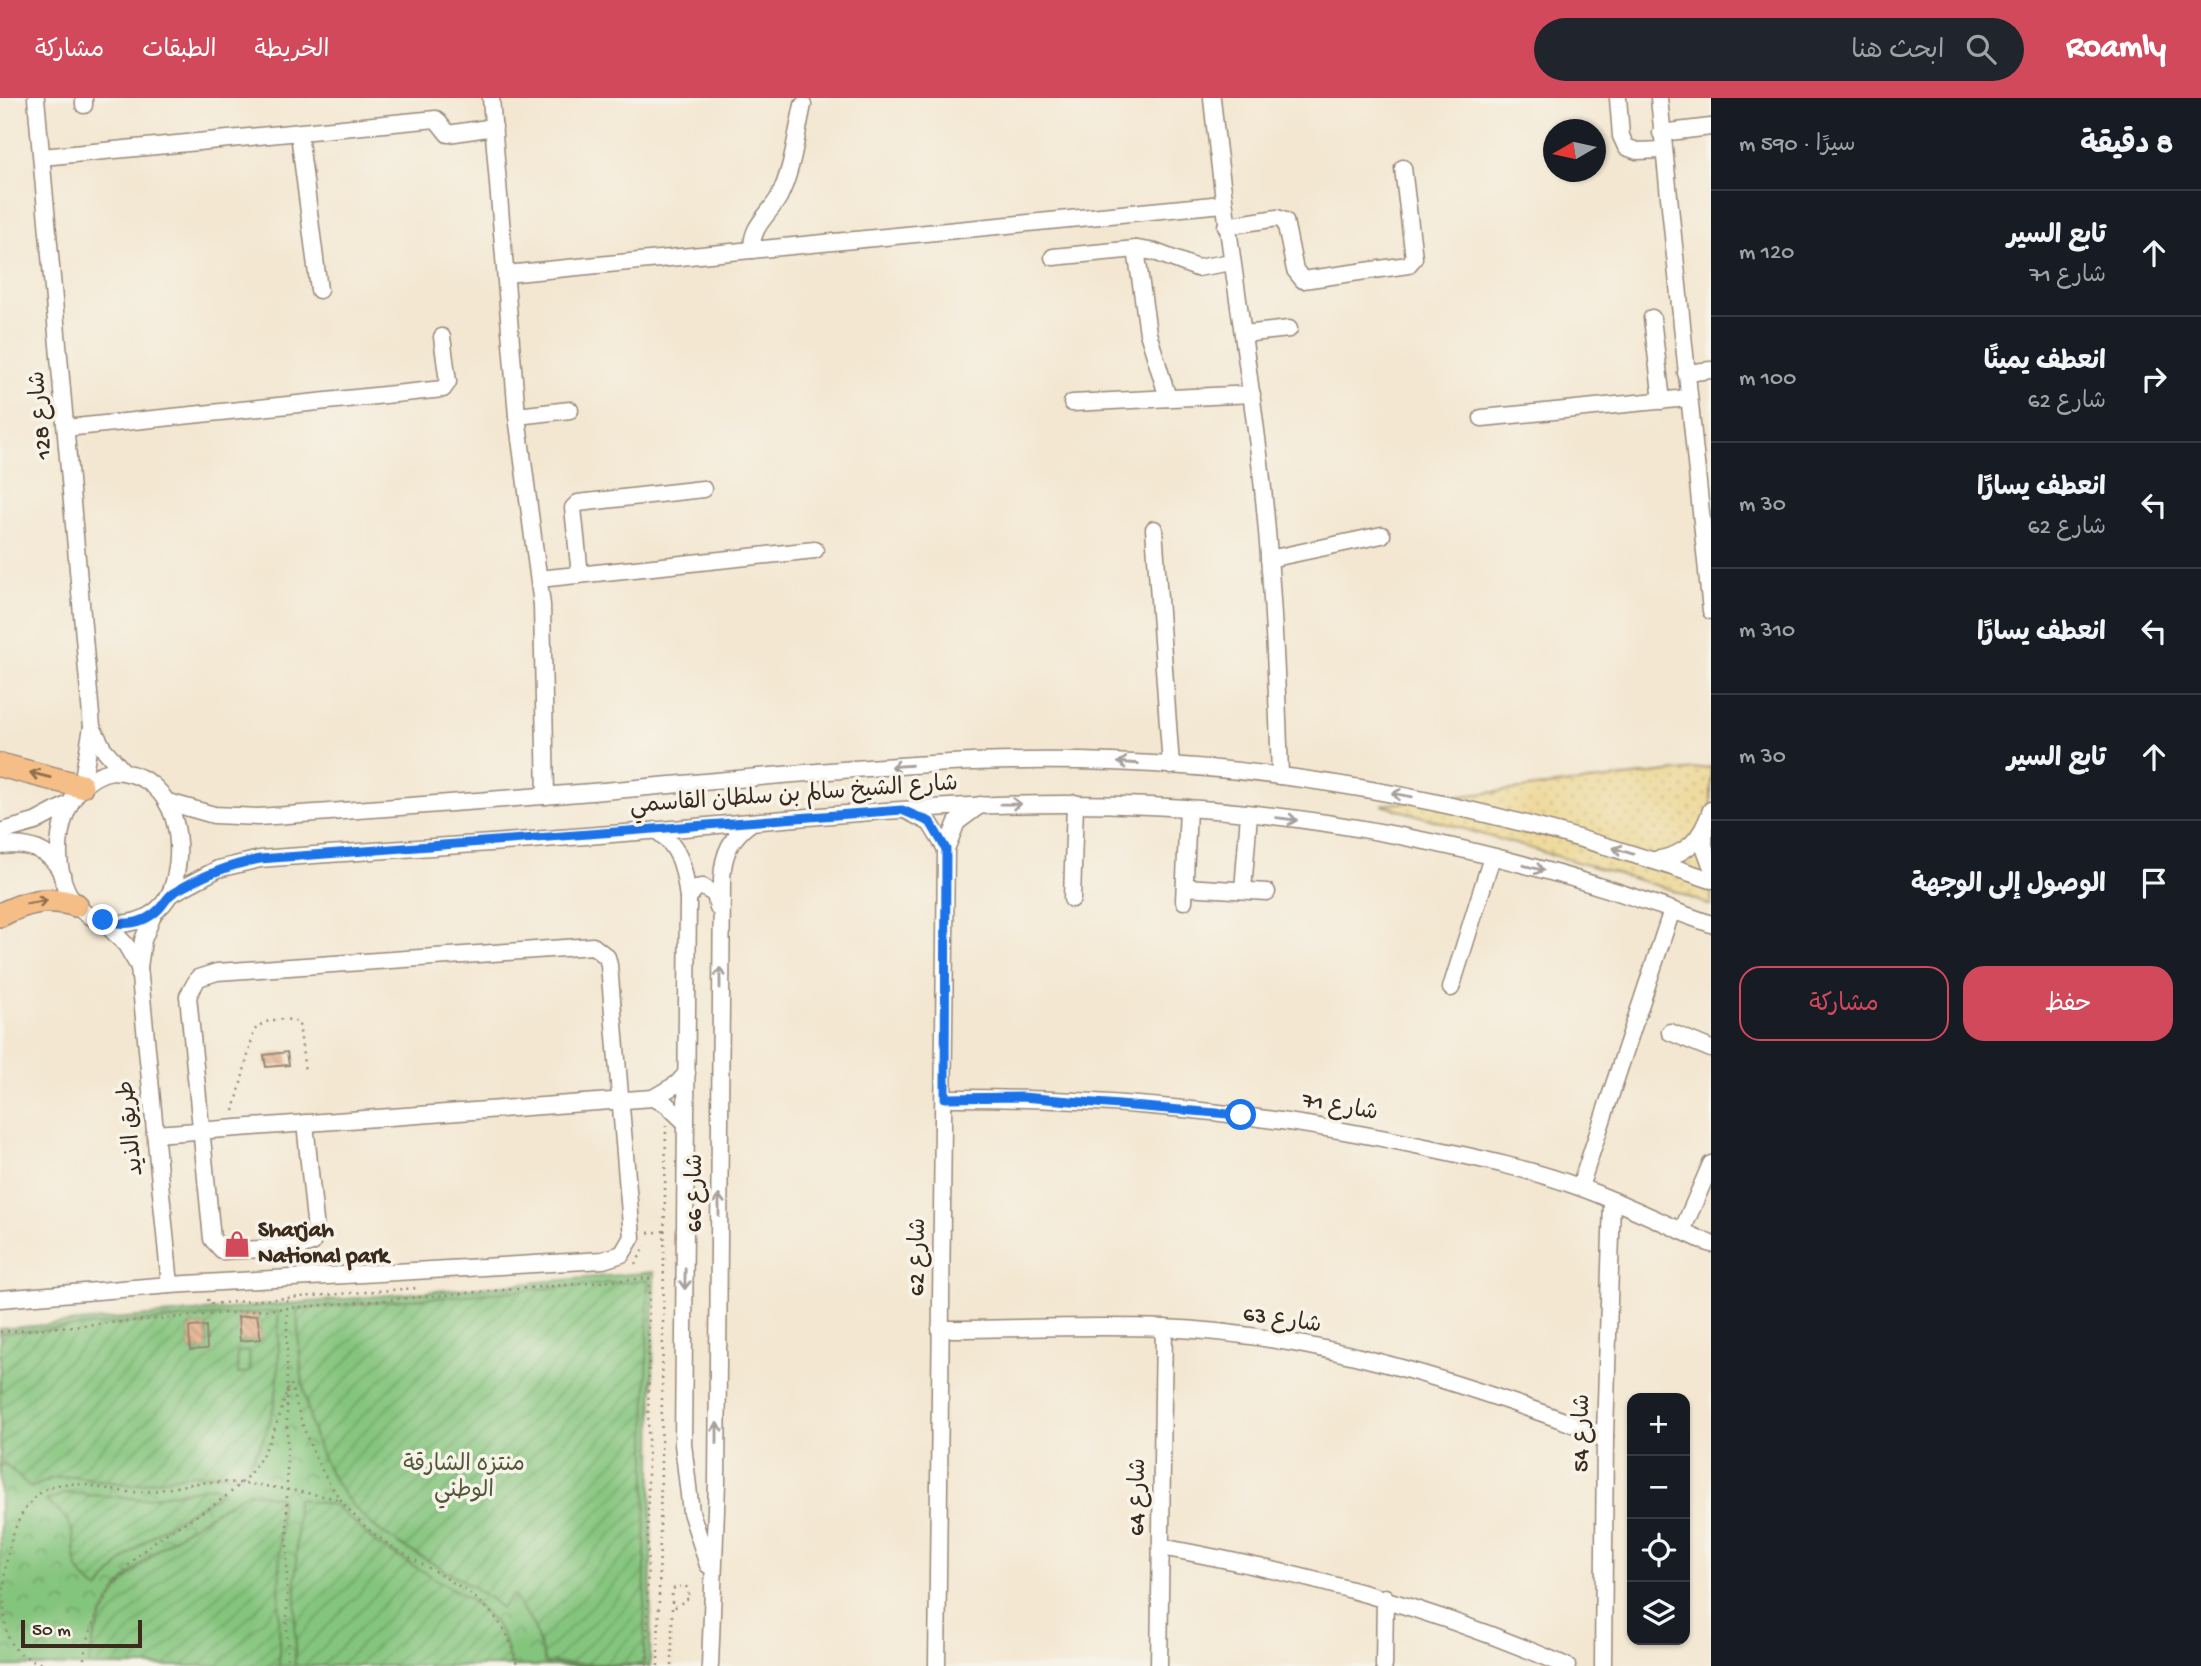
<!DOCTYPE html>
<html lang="ar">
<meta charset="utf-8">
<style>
body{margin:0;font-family:"Gochi Hand","Playpen Sans Arabic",sans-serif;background:#20242c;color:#f1f3f6;direction:rtl}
.controls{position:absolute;right:21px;bottom:21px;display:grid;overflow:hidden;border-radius:14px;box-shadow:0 2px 5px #0004}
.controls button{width:63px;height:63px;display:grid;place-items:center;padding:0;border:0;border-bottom:2px solid #363941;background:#171b24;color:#f1f3f6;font:35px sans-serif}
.compass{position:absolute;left:1543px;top:21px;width:63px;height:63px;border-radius:50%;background:#171b24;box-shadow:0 2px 5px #0004;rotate:261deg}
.scale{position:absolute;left:21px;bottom:18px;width:121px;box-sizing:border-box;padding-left:7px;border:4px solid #3b2a1e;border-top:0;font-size:19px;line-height:24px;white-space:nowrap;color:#3b2a1e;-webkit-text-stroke:5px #f7f3e8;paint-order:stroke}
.stop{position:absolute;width:21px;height:21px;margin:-16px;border:5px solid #1a73e8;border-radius:50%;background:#fff}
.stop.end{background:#1a73e8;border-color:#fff;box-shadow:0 2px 7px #0008}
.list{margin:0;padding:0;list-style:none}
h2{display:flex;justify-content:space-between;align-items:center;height:91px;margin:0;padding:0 28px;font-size:30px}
h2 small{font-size:23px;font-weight:400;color:#9ea1a6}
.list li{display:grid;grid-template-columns:46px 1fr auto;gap:21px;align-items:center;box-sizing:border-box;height:126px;padding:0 28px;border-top:2px solid #363941}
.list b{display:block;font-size:26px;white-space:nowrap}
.list p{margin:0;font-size:23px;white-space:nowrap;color:#9ea1a6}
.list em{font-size:23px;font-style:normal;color:#9ea1a6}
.actions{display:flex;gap:14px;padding:21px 28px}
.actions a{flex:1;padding:16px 0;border:2px solid #d1495b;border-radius:21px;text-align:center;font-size:24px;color:#d1495b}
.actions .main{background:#d1495b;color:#fff}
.icon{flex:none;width:38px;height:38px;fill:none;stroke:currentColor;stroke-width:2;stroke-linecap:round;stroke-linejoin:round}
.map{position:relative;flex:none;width:1711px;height:1568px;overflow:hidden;direction:ltr}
header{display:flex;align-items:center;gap:42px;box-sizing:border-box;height:98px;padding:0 35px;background:#d1495b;color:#fff}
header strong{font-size:33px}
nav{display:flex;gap:38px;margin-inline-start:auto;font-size:24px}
.search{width:490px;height:63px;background:#20242c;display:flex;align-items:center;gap:18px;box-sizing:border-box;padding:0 24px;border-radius:38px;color:#9ea1a6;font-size:26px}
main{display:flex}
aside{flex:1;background:#171b24}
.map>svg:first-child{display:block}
.sand{fill:url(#sand-dots);stroke:#94825e;stroke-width:2}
.park{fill:url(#park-crowns);stroke:#60784e;stroke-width:2}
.garden{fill:url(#garden-furrows);stroke:#60784e;stroke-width:2;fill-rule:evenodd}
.building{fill:url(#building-back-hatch)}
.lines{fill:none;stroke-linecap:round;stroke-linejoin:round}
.minor-casing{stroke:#978878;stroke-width:19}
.highway-casing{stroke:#978878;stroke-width:26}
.path{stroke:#978878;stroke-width:2.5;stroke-dasharray:2 5;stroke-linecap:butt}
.minor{stroke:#fff;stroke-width:16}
.highway{stroke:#f6be87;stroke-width:23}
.oneway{stroke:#a79f9a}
.oneway2{stroke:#8f6d4d}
.route{stroke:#1a73e8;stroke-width:9}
.labels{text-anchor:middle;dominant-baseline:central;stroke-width:7;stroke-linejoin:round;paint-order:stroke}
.street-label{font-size:23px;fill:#3b2a1e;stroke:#f7f3e8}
.poi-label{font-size:23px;font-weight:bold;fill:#3b2a1e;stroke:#f7f3e8;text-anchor:start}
.park-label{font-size:23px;fill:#51583a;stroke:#f7f3e8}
</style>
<header>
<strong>Roamly</strong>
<div class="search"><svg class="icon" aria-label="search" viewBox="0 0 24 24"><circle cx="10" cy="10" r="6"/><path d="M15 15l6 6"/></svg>ابحث هنا</div>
<nav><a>الخريطة</a><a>الطبقات</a><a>مشاركة</a></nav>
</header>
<main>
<aside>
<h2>8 دقيقة<small>سيرًا · 590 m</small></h2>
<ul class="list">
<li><svg class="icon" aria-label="ahead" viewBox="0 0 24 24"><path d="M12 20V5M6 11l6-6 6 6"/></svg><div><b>تابع السير</b><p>شارع 71</p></div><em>120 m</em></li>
<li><svg class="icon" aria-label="right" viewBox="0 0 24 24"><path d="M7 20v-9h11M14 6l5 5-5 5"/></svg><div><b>انعطف يمينًا</b><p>شارع 62</p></div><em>100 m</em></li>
<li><svg class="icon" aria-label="left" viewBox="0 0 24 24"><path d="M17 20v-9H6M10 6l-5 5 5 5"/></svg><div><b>انعطف يسارًا</b><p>شارع 62</p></div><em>30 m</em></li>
<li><svg class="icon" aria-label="left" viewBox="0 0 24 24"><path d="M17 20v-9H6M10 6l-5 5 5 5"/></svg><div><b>انعطف يسارًا</b></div><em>310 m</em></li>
<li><svg class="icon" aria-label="ahead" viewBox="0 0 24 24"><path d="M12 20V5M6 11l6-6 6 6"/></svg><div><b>تابع السير</b></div><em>30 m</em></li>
<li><svg class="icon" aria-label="arrive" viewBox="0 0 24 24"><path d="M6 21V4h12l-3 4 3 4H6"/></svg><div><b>الوصول إلى الوجهة</b></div></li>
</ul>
<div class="actions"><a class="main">حفظ</a><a>مشاركة</a></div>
</aside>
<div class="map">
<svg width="1711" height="1568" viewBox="0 0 1711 1568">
<defs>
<pattern id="sand-dots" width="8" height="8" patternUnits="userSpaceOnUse" patternTransform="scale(1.75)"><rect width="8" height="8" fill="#eeda9e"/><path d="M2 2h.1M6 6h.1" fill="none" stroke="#cdbb88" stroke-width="1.8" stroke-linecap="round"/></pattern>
<pattern id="park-crowns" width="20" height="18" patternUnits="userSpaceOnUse" patternTransform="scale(1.75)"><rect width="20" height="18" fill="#84c57d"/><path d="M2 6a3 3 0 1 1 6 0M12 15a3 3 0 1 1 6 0" fill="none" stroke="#6da066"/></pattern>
<pattern id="garden-furrows" width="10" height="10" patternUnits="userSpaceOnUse" patternTransform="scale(1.75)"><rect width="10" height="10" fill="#84c57d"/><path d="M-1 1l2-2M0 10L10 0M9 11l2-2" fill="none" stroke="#6da066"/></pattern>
<pattern id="building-back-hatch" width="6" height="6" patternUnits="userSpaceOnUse" patternTransform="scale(1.75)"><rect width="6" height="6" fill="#e4ae89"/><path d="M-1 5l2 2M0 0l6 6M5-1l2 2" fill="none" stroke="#ba8e6f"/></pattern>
</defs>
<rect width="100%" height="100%" fill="#f7f3e8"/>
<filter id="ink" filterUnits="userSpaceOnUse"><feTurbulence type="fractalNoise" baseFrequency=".0143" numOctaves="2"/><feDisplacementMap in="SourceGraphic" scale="14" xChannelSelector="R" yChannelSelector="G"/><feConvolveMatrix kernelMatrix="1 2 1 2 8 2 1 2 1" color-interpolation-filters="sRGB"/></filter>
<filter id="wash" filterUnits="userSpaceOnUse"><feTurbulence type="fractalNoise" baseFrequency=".00686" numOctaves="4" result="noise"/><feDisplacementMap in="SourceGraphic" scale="28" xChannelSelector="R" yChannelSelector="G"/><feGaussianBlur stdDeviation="1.57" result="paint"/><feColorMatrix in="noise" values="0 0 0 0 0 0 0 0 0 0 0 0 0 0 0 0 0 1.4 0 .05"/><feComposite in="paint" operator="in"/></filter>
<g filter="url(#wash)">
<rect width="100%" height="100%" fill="#f3e7d1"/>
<path class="sand" d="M1711,669v139l-42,-17 -287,-84z"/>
<path class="park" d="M654,1174l-4,394h-650v-337z"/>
<g class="garden">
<path d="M648,1182l-4,385 -99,-2 -11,-36 -21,-32 -12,13c-31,-28 -73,-45 -108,-68 -84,-53 -92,-142 -96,-231z"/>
<path d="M278,1213c2,64 4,109 -36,164l-50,-1 -60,11 -60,-9 -22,3 -19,9 -27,-25 -4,4v-134zM257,1217l4,24 -19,2 -4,-24zM206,1228l1,23 -17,1 -1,-23zM249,1253l1,21 -12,2 -1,-22z"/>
<path d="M214,1388l7,5 -3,4c-46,27 -89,50 -119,95 -37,-22 -16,-44 -32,-70 -4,-7 -14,-13 -21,-19l20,-8 77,6z"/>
<path d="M247,1394l33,5 -1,169h-190c7,-92 89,-131 158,-174z"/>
<path d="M297,1401l38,6 42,39 94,56 24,23 8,14 8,29h-216z"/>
</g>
<g id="blocks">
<g class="building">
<path d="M287,954l2,13 -23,2 -2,-12z"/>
<path d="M257,1217l4,24 -21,2 -2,-24z"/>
<path d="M206,1228l1,23 -17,1 -1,-23z"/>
</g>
</g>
</g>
<g filter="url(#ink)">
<use href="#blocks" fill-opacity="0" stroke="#978878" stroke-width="2"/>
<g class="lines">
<defs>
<g id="minor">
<path d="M36,0l56,629 -10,57"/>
<path d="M84,0v7"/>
<path d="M491,0l26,318 25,189 4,191"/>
<path d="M1212,0c13,131 37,260 51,391 10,95 14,191 17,287"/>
<path d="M1618,0l3,38 5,11 11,4 26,-1"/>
<path d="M1659,0l52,513"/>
<path d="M1661,35l50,-6"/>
<path d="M299,36l20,156"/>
<path d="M42,59l394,-38 12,15 46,-7"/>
<path d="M1226,128l51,-8 8,3 10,49 8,10 105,-15 6,-7 -11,-90"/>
<path d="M1136,151l12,84 20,65"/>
<path d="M753,152c-4,-22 16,-35 26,-53 14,-28 17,-62 24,-92"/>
<path d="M1053,159l83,-8 19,3 42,16 35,-6"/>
<path d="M506,176l717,-70"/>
<path d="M1652,220l10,83"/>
<path d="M1243,236l46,-5"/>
<path d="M1686,275l25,-3"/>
<path d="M1072,305l180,-9"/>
<path d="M517,318l53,-6"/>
<path d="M1482,320l206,-20"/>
<path d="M66,330l377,-39 5,-7 -6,-45"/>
<path d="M1154,431l17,237"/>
<path d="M1269,461l113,-24"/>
<path d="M580,477l-7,-67 5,-5 125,-14"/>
<path d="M539,481l276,-29"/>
<path d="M92,629l11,21 20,23"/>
<path d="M112,673c59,2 75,61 62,111 -11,47 -77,57 -103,16 -25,-39 -11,-118 41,-127z"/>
<path d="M168,704l46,13 44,2c138,-10 275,-19 412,-32 147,-13 295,-29 442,-23 205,7 406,51 599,118"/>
<path d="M907,713l23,12 16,26"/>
<path d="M656,732c26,19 28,38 32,68l-5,546 8,68 17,53"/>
<path d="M1704,733v15l7,19"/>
<path d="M0,734l35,-10 34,-18"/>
<path d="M0,748c27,-3 50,2 62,28"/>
<path d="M1655,762c32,-5 46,-20 56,-50"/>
<path d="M1185,789l82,5"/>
<path d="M1243,792l6,-76"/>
<path d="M169,797l49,-26 42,-10c137,-10 275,-18 412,-30 159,-14 318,-31 478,-23 191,8 382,52 561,118"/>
<path d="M688,800l8,-10 7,-1 12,7 3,14"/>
<path d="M1072,801l3,-96"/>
<path d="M1184,803l4,-93"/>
<path d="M153,817l-10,25 -4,27 31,318"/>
<path d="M102,822l24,25 13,22"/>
<path d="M1451,890l41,-131"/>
<path d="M1670,934l41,17"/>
<path d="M653,1000l13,6 20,19"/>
<path d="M945,1000c161,-1 323,15 480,49 52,11 105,22 154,40 45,16 88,38 132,57"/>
<path d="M155,1036l498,-36 24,-14 10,-11"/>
<path d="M1580,1089l92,-277"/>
<path d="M1682,1133l29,-67"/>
<path d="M0,1201l170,-14 433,-25 19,-6 10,-17 -23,-272 -2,-8 -14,-11 -376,26 -19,6 -10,18 24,243 11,12 77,-4 12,-4 4,-12 -11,-108"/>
<path d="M940,1231c74,0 149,-4 223,-1 152,6 301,55 442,108"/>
<path d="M1161,1449c146,27 270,60 406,119"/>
<path d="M710,1568l7,-183 5,-604c1,-26 9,-42 30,-57"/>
<path d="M937,1568l9,-817 11,-27 23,-17"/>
<path d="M1159,1568l5,-338"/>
<path d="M1384,1568l1,-69"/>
<path d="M1603,1568l2,-230 7,-235"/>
</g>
<g id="highway">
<path d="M0,667l81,21"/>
<path d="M0,817c26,-13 48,-19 76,-10"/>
</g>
</defs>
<use href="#minor" class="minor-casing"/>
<use href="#highway" class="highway-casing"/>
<g class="path">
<path d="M234,1013l20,-80c8,-12 33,-15 45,-8l6,49"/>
<path d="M648,1135l17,-2"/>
<path d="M635,1166l11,-18"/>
<path d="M208,1201l1,5 208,-16"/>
<path d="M0,1234l649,-54 -2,388"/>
<path d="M291,1286c13,53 33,106 75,143 53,47 138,60 151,139"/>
<path d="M47,1568c-41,-16 -41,-22 -43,-67 -1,-35 8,-91 42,-110 24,-13 58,2 84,3 28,2 55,-10 84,-10 42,0 84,10 126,17"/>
<path d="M83,1568c5,-49 34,-98 74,-126 28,-20 61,-33 85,-58 26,-26 36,-60 46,-95"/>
<path d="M287,1568v-368"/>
<path d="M658,1568l8,-541"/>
<path d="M672,1568v-74l3,-5 11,-1 4,11 -16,11"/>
</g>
<use href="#minor" class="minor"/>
<use href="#highway" class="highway"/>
</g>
<defs><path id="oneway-shaft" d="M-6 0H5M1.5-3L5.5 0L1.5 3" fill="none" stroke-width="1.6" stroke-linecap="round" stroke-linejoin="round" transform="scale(1.75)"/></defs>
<g class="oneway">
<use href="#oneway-shaft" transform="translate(1128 665) rotate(-176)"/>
<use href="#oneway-shaft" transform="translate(901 668) rotate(176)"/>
<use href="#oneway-shaft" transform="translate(1402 697) rotate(-170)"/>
<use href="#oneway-shaft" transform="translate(1011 706) rotate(-1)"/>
<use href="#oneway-shaft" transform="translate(1287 721) rotate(7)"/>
<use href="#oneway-shaft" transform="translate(1623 753) rotate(-163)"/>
<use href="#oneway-shaft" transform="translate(1534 770) rotate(15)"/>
<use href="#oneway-shaft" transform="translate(720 880) rotate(-90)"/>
<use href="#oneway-shaft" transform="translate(719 1107) rotate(-90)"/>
<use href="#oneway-shaft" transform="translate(685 1181) rotate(91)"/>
<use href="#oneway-shaft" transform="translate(717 1335) rotate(-90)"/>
</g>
<g class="oneway2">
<use href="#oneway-shaft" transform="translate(40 677) rotate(-166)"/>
<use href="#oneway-shaft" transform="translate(37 804) rotate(-9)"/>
</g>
</g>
<g class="lines" filter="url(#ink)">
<path class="route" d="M103,822c20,6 40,5 56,-11 5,-5 8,-12 14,-16 28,-17 55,-28 87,-34l642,-49 28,12 16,27 -1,249 77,-1 219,18"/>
</g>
<defs>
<symbol id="shop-bare" viewBox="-9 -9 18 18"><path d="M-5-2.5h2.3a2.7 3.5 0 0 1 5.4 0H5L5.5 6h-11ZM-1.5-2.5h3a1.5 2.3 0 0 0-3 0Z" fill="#d1495b" stroke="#f7f3e8" stroke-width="2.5" paint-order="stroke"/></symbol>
</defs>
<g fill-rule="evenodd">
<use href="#shop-bare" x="218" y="1127" width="38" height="38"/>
</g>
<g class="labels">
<g class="street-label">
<text transform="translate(42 317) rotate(-95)">شارع 128</text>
<text transform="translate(794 698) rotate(-4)">شارع الشيخ سالم بن سلطان القاسمي</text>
<text transform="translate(1340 1010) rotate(10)">شارع 71</text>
<text transform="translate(132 1030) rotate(-96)">طريق الذيد</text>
<text transform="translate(696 1095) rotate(-90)">شارع 66</text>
<text transform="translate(919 1159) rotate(-89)">شارع 62</text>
<text transform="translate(1282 1223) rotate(9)">شارع 63</text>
<text transform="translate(1583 1335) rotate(-89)">شارع 54</text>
<text transform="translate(1139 1399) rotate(-89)">شارع 64</text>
</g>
<g class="poi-label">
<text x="258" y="1133">Sharjah<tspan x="258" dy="26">National park</tspan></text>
</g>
<g class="park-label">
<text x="464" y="1367">منتزه الشارقة<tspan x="464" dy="26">الوطني</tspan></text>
</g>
</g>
</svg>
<div class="controls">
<button>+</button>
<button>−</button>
<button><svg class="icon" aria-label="locate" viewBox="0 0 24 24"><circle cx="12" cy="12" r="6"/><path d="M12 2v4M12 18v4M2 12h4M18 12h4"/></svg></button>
<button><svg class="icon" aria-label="layers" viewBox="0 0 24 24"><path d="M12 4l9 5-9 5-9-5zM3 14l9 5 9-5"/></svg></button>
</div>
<svg class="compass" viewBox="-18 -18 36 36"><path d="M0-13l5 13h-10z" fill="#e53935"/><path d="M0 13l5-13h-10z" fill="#9ea1a6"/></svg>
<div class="scale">50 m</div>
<div class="stop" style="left:1241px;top:1017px"></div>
<div class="stop end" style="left:103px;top:822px"></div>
</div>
</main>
